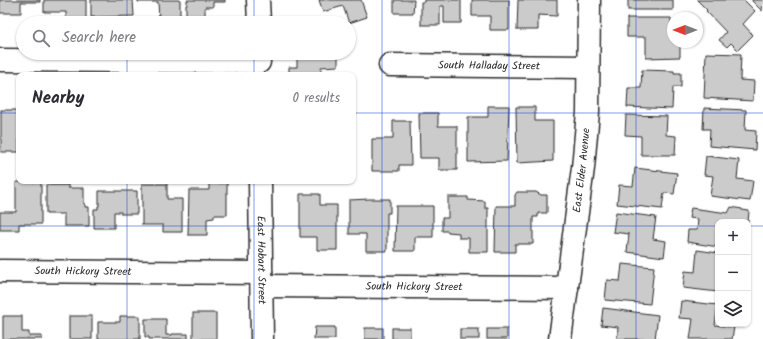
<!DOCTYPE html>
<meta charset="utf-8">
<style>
body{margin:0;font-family:Kalam,sans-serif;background:#f7f7f7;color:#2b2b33}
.controls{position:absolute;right:12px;bottom:12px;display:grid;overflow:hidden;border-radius:8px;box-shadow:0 1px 3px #0004}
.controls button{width:36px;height:36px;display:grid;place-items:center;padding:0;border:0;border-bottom:1px solid #e1e1e2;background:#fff;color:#2b2b33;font:20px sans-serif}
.compass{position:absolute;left:667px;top:12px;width:36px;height:36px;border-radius:50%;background:#fff;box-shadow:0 1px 3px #0004;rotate:270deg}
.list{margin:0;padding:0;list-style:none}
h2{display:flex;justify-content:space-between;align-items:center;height:52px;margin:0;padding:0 16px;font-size:17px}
h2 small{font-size:13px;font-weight:400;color:#7c7c81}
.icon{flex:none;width:22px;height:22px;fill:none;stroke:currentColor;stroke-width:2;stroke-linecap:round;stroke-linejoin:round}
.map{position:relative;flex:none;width:763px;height:339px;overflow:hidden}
.search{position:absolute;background:#fff;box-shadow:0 1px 3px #0004;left:16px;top:16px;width:340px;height:44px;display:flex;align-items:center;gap:10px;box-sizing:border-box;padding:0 14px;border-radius:22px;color:#7c7c81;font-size:15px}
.panel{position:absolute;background:#fff;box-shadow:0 1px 3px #0004;left:16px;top:72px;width:340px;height:112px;border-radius:8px}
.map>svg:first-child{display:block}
.building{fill:#cbcbcb;stroke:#2b2b2b}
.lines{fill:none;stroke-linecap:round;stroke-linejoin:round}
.minor-casing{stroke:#2b2b2b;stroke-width:25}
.minor{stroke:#fff;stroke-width:22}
.grid{fill:none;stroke:#1d4ed8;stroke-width:1;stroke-opacity:0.55}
.labels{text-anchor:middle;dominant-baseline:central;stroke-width:3.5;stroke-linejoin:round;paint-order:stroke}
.street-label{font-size:11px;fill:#2b2b2b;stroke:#fff}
</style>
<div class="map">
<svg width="763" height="339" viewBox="0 0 763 339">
<rect width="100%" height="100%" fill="#fff"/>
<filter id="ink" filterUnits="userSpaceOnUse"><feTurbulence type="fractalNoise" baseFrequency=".025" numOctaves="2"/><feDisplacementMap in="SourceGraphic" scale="8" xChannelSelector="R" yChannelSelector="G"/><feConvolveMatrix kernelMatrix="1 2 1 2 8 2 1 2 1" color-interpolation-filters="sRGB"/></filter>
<g filter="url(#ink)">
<g class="building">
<path d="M0,0h40v2h-19v11h-21z"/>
<path d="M44,0h42v19h-20v-7h-22z"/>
<path d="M91,0h42l1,16 -43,1z"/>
<path d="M138,0h42v15h-1v4h-20l-1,-17h-20z"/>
<path d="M187,0h38v2h-12v5h-8v16h-19v-18h1z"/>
<path d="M319,0h42l6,17 -18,6 -6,-17 -20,6z"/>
<path d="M394,0h20l-1,13h-19z"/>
<path d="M424,0h37v23h-17v-17h-4v19h-19v-23h3z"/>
<path d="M472,0h37v30h-19v-14h-18z"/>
<path d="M518,0h39v16l-19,-1v15h-21z"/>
<rect x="628" y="0" width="45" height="10"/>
<path d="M697,0h47l11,11 -12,13 10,11 -15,15 -7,-7 -4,4 -8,-7 7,-8 -20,-21 1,-1z"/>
<path d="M752,0h11l-1,11 -10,-10z"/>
<path d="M627,18h44v21h2v3h7v15l-34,1v-21h-19z"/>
<path d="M297,53h41v13l-17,1v8h-32v-8h8z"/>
<path d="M706,53l35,1 -1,26 14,1 -1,20 -49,-3z"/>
<path d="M642,70l32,1v2h7v14h-8l-1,22 -45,-2 1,-19h13z"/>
<path d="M488,106h21l-2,55 -39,1v-45h20z"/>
<path d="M516,107h19v14h18v40l-36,2z"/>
<path d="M704,108l42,2 -1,20 11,1 -1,19 -46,-4 1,-17h-7z"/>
<rect x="1" y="110" width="18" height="42"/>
<path d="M419,113h19v13h19v44h-18v-12h-19z"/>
<path d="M626,115l41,1 -1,19 10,1 -1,19h-34v-19l-16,-1z"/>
<path d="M393,121h17l1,44h-12v6h-27v-32h21z"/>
<path d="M706,156l33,4 -2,19 16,2 -3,20 -40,-5 3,-20 -9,-1z"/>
<path d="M635,168l42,5 -3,21 -10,-1 -2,16 -45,-5 2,-19 14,1z"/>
<path d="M16,182h25v42h-22v6h-19v-18h16z"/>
<path d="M209,183h18v32h-13v3l-7,1v16h-19l1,-45h20z"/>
<path d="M142,184h25v15h15v33h-19v-7h-21z"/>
<path d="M46,185h22v3h16v16h1v3h4v19h-25v-12h-18z"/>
<path d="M99,191h38v23h-16v-2h-7v16h-20v-19h4v-3h1z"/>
<path d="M517,192h19l5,3h6v18h-9v4h-5v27h-18v8h-20l1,-46h19v-11z"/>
<path d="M300,194h20v11h17v45h-20v-13h-17z"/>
<path d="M448,197h20v3l17,1v7h3v44h-19v-14h-10v-5l-11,-1v-1h-6v-13h6z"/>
<path d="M369,199h21v14h-3v38h-21v-17h-17v-34z"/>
<path d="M396,206h37v31h-18v14h-20z"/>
<path d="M731,207l11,2v1l7,1 -1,11h-30v25l-31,-5 1,-12h9l1,-11 -9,-1 2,-10 37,5z"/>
<path d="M616,212l40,5 -3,22 13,2 -2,16 -37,-5 2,-18 -16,-2z"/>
<path d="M697,250l21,3v39l-35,-4 2,-17 10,1z"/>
<path d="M622,264l32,3 -4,37 -45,-4 2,-20 13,1z"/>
<path d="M681,301l37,4 -3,20 19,2 -2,12h-42l3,-20 -14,-1z"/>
<path d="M603,308l55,7 -3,24h3h-41l1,-12 -17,-2z"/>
<rect x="193" y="313" width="23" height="26"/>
<path d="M3,316h19v16h7v4h13v3h-39z"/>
<rect x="69" y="316" width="23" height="23"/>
<path d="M120,316h20v23h-42v-17h22z"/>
<path d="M145,319h21v16h6v-1h16v5h-39v-2h-4z"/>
<path d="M315,327h20v12h-21z"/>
<rect x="365" y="328" width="18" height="11"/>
<rect x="392" y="328" width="18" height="11"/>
<rect x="460" y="329" width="19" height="10"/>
<rect x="487" y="329" width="20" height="10"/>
</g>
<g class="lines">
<defs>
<g id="minor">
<path d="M258,0l1,23"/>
<path d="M0,60l259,2"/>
<path id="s1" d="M390,65l198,2"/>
<path id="s2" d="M260,181l2,158"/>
<path id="s3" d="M0,271l261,2"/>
<path id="s4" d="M262,286l305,2"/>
<path id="s5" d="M560,339l23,-171 5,-56 1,-112"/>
</g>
</defs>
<use href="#minor" class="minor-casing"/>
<use href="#minor" class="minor"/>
</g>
</g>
<path class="grid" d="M127,0v23M254,0v23M382,0v339M509,0v339M636,0v339M127,53v22M254,53v22M0,113h19M353,113h410M127,181v158M254,181v158M0,226h718M748,226h15"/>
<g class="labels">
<g class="street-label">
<text stroke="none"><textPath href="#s1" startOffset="99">South Halladay Street</textPath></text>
<text stroke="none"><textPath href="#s5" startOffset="170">East Elder Avenue</textPath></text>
<text stroke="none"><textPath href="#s2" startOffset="79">East Hobart Street</textPath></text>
<text stroke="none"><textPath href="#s3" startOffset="83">South Hickory Street</textPath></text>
<text stroke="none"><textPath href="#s4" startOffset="152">South Hickory Street</textPath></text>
</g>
</g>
</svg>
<div class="controls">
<button>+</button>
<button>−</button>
<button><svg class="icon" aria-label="layers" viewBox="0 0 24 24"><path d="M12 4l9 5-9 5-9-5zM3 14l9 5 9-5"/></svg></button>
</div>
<svg class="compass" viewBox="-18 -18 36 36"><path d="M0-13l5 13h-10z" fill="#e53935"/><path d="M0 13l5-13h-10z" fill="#7c7c81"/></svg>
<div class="search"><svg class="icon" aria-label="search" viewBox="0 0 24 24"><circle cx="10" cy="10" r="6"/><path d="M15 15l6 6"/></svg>Search here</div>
<section class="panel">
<h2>Nearby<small>0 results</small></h2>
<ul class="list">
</ul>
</section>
</div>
